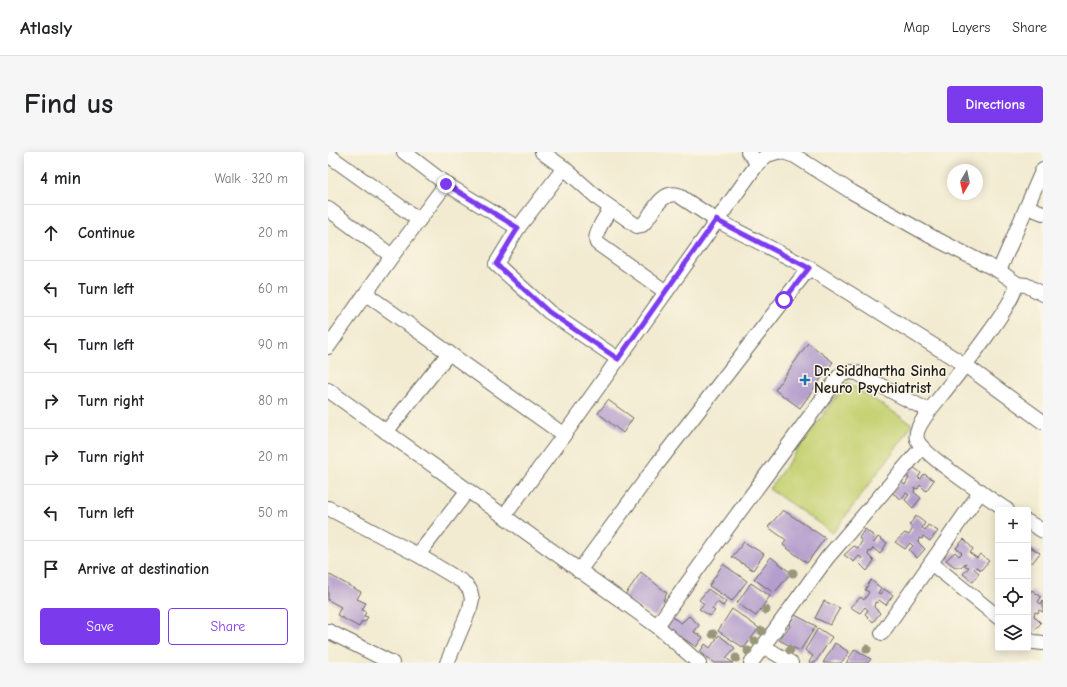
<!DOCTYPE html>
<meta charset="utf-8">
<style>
body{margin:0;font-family:"Comic Neue",sans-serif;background:#f6f6f6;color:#202124}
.controls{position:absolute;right:12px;bottom:12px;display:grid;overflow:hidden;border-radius:4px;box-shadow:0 2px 10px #0003}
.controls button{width:36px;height:36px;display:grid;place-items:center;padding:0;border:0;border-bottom:1px solid #e0e0e0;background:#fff;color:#202124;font:20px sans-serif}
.compass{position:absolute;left:619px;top:12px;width:36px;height:36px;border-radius:50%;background:#fff;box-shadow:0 2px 10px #0003;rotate:189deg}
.stop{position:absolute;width:12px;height:12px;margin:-9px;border:3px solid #7c3aed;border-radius:50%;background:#fff}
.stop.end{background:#7c3aed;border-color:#fff;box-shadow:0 1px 4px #0008}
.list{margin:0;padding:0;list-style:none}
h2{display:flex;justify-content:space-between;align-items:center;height:52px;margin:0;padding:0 16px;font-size:17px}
h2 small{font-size:13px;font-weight:400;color:#757577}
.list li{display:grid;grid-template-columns:26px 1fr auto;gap:12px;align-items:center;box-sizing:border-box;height:56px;padding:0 16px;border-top:1px solid #e0e0e0}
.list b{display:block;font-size:15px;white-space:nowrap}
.list em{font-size:13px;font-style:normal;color:#757577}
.actions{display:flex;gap:8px;padding:12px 16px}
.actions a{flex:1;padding:9px 0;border:1px solid #7c3aed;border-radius:4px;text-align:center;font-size:14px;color:#7c3aed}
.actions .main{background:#7c3aed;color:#fff}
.icon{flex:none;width:22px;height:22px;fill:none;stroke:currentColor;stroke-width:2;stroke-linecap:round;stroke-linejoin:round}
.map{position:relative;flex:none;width:715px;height:511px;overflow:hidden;border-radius:4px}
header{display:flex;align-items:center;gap:24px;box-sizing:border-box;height:56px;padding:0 20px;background:#fff;border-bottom:1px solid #e0e0e0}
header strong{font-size:19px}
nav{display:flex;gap:22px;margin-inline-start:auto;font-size:14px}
.intro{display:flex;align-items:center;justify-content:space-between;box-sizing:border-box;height:96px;padding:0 24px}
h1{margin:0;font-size:28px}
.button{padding:10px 18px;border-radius:4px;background:#7c3aed;color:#fff;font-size:14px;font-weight:700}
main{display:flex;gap:24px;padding:0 24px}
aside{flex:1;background:#fff;border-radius:4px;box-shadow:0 2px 10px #0003}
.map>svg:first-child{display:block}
.green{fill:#c6d273;stroke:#717748}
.building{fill:#b49ecd}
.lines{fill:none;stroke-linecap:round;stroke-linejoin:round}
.street-casing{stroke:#67645b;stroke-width:16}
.street{stroke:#fff;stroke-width:14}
.tree{fill:#98977c}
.route{stroke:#7c3aed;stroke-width:5}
.poi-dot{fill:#1f6fb2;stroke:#fcf5e5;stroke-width:1.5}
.labels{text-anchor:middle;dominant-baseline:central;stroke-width:3;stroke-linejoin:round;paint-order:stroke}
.poi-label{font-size:15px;font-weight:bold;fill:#1c1c1c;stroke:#fcf5e5;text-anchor:start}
</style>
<header>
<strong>Atlasly</strong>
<nav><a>Map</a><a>Layers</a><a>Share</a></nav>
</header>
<div class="intro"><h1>Find us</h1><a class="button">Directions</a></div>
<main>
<aside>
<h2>4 min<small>Walk · 320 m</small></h2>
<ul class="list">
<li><svg class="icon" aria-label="ahead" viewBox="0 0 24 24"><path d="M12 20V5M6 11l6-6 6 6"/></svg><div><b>Continue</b></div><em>20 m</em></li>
<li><svg class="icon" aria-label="left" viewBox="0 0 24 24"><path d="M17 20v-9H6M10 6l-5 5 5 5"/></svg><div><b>Turn left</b></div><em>60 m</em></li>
<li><svg class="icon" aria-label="left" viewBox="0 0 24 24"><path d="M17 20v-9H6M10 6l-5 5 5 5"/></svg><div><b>Turn left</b></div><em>90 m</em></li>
<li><svg class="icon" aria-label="right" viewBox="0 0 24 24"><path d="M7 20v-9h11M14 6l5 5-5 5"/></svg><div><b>Turn right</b></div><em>80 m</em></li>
<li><svg class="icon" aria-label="right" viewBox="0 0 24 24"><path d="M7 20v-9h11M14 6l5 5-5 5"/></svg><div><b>Turn right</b></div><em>20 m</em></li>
<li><svg class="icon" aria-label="left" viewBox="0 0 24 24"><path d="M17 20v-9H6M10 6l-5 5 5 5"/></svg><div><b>Turn left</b></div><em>50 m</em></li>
<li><svg class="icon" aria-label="arrive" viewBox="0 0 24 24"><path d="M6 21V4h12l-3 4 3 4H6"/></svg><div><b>Arrive at destination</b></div></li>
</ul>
<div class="actions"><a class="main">Save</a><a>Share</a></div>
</aside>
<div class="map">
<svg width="715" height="511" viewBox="0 0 715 511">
<rect width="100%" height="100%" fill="#fcf5e5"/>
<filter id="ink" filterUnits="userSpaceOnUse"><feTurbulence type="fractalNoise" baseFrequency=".025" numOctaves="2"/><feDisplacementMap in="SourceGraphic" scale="8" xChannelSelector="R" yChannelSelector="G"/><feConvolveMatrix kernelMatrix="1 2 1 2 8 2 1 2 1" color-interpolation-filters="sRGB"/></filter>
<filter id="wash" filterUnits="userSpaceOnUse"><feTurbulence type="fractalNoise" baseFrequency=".012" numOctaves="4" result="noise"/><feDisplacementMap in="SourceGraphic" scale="16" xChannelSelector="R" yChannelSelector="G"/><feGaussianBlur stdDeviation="0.9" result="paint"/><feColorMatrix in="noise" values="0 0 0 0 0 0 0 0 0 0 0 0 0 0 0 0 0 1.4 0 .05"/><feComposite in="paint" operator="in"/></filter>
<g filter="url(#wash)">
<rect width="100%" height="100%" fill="#f2ebd1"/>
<path class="green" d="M519,230l65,42 -10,16 -69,93 -64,-44z"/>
<g id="blocks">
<g class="building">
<path d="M480,191l25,19 -33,46 -25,-18z"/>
<path d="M280,248l25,18 -10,15 -25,-20z"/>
<path d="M584,314l9,7 -3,5 3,1 3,-5 10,6 -8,11 -6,-6 -2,4 -3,-1 -1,4 7,6 -8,10 -8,-8 4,-5 -3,-2 -5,6 -10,-7 10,-10 4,3 4,-7 -4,-3z"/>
<path d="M455,358l42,28 -18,25 -24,-18 3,-5 -18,-13z"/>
<path d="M588,364l9,7 -3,5 3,2 3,-5 10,6 -8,10 -7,-5 -1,3 -3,-1 -1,4 7,7 -8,9 -8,-8 4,-4 -3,-3 -5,6 -10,-7 10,-9 4,2 4,-7 -4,-3z"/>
<path d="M537,377l9,7 -2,5 2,2 4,-6 9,6 -7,11 -7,-6 -2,4 -2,-1 -1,4 6,6 -7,10 -8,-8 3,-5 -3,-2 -5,6 -10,-7 10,-9 4,2 4,-7 -3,-3z"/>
<path d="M636,387l9,10 -3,4 7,5 3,-4 9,7 -8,9 -5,-3 -2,2 5,4 -6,9 -10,-8 6,-7 -4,-1 1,-3 -5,4h-6l-9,-7 9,-8 4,4 3,-3 -6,-5z"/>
<path d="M416,390l20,12 -11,16 -21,-13z"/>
<path d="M702,395l10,6 -8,10 -4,-3v-10z"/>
<path d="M443,405l20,16 -17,20 -20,-14z"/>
<path d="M395,412l24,17 -15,20 -23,-15z"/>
<path d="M313,420l26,21 -4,7 4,3 -12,14 -32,-19z"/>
<path d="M0,422l33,18 -4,7 9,4 -4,7 4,2 -2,4 4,1 -3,5 -3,-1 -3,6 -22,-12 4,-8 -13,-7z"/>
<path d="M543,428l10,8 -3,5 2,1 4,-5 9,6 -7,10 -7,-5 -1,3 -3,-1 -1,5 6,6 -7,9 -8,-8 3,-4 -3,-3 -5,6 -10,-6 11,-10 3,3 5,-8 -4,-2z"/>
<path d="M423,431l19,13 -14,20 -19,-13z"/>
<path d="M380,437l18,13 -3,4 -6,-4 -5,7 3,2 -5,5 -11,-7 5,-5 -5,-4z"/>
<path d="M704,438l9,7 -3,5 3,2 2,-4v12l-4,-2 -1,3 -3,-1 -1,4 7,7 -8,9 -5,-5 1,-25 -1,-6z"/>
<path d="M496,449l16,7 -10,17 -15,-7z"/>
<path d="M404,457l27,19 -15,20 -26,-17z"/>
<path d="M467,463l21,11 -16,25 -21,-11 11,-14 -1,-2z"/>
<path d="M361,464l10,9 -5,7 9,5 -7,10 -31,-21 7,-9 9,6z"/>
<path d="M490,476l14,9 -17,26h-5l-1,-1 4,-6 -8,-6z"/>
<path d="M391,483l16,13 -9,10 7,5h-18l-15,-11 5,-8 5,4z"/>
<path d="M507,491l14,9 -8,11h-18z"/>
<path d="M527,497l16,10 -3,4h-22z"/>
</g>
</g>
</g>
<g filter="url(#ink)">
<use href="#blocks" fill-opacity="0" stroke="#67645b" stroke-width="1"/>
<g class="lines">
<defs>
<g id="street">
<path d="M76,0l42,32 72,44"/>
<path d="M214,0l22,16 -46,60 -22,36 53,48 69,47"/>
<path d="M420,0l10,11"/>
<path d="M455,0l12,4 57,36 82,46 65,33 17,12c3,17 -73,110 -87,128"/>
<path d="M0,3l91,65"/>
<path d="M236,16l36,32 37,26 5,-1 3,-3c8,-10 17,-32 33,-27l38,25 93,48 156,97 78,57"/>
<path d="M699,55l16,6"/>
<path d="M283,56c-5,8 -18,26 -14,35l69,49"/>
<path d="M0,57l64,47"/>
<path d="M671,119l44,-102"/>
<path d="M688,132l10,1 17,9"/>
<path d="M38,142l198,141"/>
<path d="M0,195l64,-91 54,-72"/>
<path d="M0,238l329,236 42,37"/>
<path d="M58,280l63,-79"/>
<path d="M0,356l90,47 45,27 7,8 2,9 -2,9 -23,55"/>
<path d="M176,364l60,-81 194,-272 9,-8 10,-3"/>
<path d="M700,370l15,9"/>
<path d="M90,403l50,-65"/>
<path d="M603,411l67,54"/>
<path d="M251,419l79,-108 151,-195"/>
<path d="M329,474c59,-85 122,-167 183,-251l10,-3 7,1 72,38c-5,8 -15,19 -12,28 3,14 75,61 90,71"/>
<path d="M0,479l64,32"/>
<path d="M554,481l99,-142"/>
<path d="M700,488l6,2 9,1"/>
<path d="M435,494l28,17"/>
<path d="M423,511l76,-105 95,-111"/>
</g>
</defs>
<use href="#street" class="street-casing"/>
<use href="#street" class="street"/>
</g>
<g class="tree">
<circle cx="465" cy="421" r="4.5"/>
<circle cx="438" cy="458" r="4.5"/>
<circle cx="434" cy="479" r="4.5"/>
<circle cx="385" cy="482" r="4.5"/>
<circle cx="427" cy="489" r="4.5"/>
<circle cx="539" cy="497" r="4.5"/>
<circle cx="462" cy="498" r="4.5"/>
<circle cx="420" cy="499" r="4.5"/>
<circle cx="408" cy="506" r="4.5"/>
</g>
</g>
<g class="lines" filter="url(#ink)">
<path class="route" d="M118,32l72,44 -22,36 53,48 69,47 98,-139 93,48 -25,32"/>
</g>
<path class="poi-dot" d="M475 222h4v4h4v4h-4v4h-4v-4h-4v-4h4z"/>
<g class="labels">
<g class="poi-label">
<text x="486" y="219">Dr. Siddhartha Sinha<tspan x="486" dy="17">Neuro Psychiatrist</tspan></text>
</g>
</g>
</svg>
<div class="controls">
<button>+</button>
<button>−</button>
<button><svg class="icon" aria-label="locate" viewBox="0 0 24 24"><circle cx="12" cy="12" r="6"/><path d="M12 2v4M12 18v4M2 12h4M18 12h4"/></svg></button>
<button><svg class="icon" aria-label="layers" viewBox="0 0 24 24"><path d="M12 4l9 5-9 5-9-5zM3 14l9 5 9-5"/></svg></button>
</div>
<svg class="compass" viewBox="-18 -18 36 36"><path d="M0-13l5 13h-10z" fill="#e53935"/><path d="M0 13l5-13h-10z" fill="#757577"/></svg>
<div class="stop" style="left:456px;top:148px"></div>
<div class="stop end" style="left:118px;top:32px"></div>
</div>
</main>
